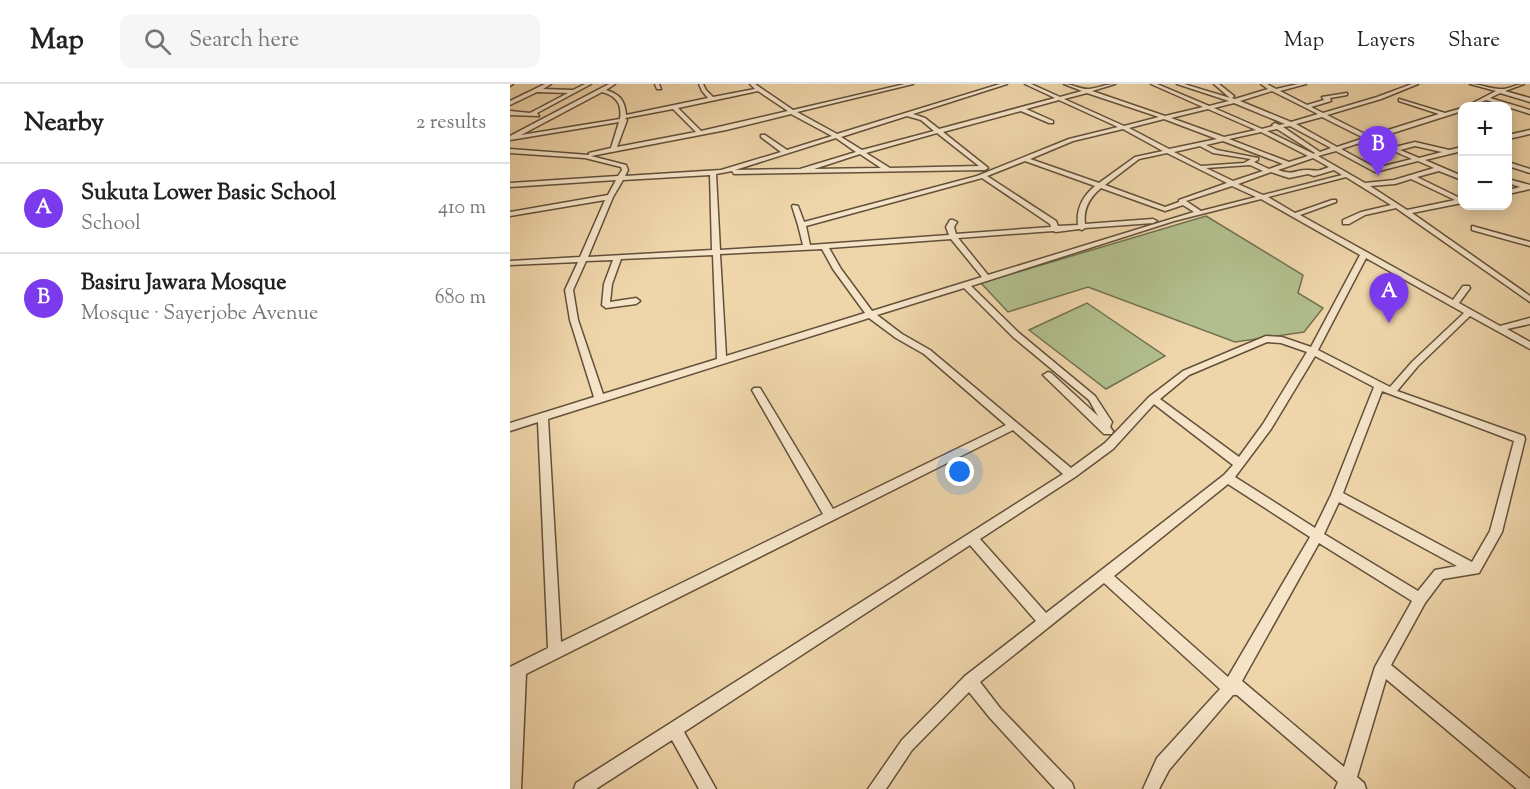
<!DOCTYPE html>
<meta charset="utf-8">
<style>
body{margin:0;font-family:"Sorts Mill Goudy",serif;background:#f6f6f6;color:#222}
.controls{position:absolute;right:18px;top:18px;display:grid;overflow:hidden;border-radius:12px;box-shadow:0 3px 15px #0003}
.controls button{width:54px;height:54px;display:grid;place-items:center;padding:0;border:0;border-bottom:2px solid #e0e0e0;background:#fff;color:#222;font:30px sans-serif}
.you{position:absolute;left:450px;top:388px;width:21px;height:21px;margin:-15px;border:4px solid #fff;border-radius:50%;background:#1a73e8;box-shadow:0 0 0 9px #1a73e833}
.badge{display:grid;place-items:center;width:39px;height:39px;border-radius:50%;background:#7c3aed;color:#fff;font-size:20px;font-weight:700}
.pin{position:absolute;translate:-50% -50px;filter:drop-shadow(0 2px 3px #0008)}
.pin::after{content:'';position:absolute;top:32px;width:21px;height:18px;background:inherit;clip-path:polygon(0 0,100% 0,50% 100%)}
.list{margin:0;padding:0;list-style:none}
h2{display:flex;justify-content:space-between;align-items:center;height:78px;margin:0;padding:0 24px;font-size:26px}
h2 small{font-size:20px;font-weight:400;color:#767676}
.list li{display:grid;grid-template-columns:39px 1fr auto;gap:18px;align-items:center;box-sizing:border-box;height:90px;padding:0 24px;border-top:2px solid #e0e0e0}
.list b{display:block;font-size:22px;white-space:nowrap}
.list p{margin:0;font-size:20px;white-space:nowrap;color:#767676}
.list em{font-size:20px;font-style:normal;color:#767676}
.icon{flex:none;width:33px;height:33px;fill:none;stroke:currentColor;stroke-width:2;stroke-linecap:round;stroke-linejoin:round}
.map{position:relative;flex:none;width:1020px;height:705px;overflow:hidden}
header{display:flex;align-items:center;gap:36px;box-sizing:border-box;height:84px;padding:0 30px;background:#fff;border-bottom:2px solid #e0e0e0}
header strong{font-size:28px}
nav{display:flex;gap:33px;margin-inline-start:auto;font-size:21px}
.search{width:420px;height:54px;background:#f6f6f6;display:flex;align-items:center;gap:15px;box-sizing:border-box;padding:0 21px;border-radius:12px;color:#767676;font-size:22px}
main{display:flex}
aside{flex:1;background:#fff}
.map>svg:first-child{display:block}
.green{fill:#b2be8d;stroke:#727150;stroke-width:1.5}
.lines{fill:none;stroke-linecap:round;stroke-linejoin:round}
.minor-casing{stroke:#62503a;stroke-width:3}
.minor{fill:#f5e4c8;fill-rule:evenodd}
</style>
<header>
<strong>Map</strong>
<div class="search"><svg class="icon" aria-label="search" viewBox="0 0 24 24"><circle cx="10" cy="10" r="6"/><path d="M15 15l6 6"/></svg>Search here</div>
<nav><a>Map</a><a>Layers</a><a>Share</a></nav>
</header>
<main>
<aside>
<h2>Nearby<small>2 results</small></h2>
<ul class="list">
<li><span class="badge">A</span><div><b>Sukuta Lower Basic School</b><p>School</p></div><em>410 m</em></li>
<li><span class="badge">B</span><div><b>Basiru Jawara Mosque</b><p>Mosque · Sayerjobe Avenue</p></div><em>680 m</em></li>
</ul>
</aside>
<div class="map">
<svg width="1020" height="705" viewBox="0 0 1020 705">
<rect width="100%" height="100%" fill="#efd5aa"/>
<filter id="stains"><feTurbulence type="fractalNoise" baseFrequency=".00333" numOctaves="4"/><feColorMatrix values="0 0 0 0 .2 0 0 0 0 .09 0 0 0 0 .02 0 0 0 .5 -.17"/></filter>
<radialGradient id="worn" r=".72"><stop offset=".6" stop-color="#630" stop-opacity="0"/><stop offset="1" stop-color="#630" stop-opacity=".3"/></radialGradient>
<g class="green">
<path d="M696,132l97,59 -5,18 25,15 -19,24 -69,10 -147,-55 -80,25 -27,-29z"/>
<path d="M577,219l78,53 -59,33 -77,-59z"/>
</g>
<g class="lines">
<defs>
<g id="minor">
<path d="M0,0h3l-3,2z"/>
<path d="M35,0h6l-8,5 30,1 12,-6h6l-54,29 2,3 -29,-1v-4l20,2 38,-20 -31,-1 -27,13v-4z"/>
<path d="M99,0h6l-9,6c14,4 19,11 20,25l82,-17 -6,-7 -3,-7h4l3,6 7,7 42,-8 -5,-5h5l38,26 112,-26h8l-116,28 40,22 163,-50h7l-94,30 12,4 14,11 116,-31 -30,-14h6l29,13 22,-6 -18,-7c8,0 17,6 25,5 9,-1 17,-5 26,-5l-23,7 73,25 38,-9 -52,-23h6l52,22 20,-5 -52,-17h7l46,14 -16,-14h5l15,12 -2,2 3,1 33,-10 -7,-5h6l9,5 22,-5h8l-26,7 27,14 17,-5 -2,-3 25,-4v2l-17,3 1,3 -20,6 12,6 54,-16 35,-13h6l-37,15 -54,16 42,21 70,-22 -40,-13v-2l46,14 17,-5v3l-88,28 21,8 20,-5 34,8 13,-3v4l-37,9 37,16v4l-23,-9 -22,6 45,22v4l-50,10 118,83v6l-134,-94 -31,7 -16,9h-6v-4l18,-8 30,-7 -45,-28 -78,20 27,16 37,-13h4v2l-36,13 153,85 10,-14h6l1,2 -11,15 41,23 30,-8v6l-23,5 23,13v7l-60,-33 -52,50 -21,25 127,45 1,3 -23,93 -23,41 -36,6 -18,24 -34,62 139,114v10h-13l-131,-110 -29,98 7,6 2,6h-31l3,-7 -101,-87h-4l-64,75 -10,19h-16l14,-31 63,-69 -116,-106 -124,99 20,26 72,75 2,6h-19l-65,-71 -21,-26 -57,58 -26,39h-18l34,-49 63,-64 71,-55 -66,-76 -286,187 32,57h-17l-27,-49 -76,49h-22l2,-6 487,-309 -50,-44 -487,244 -5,115h-11v-122l38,-19 -10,-226 -28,9v-8l84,-26 -24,-77 -5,-30 13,-28 -68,3v-4l70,-4 25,-57 -95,16v-4l98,-17 8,-15 -106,7v-4l108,-7 4,-6 -1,-3 -36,-9 -75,-5v-4l79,6v-2l22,-5 8,-26 -109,18v-4zM248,7l30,20 -87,20 -23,-23zM762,7l46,23 -27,8 -51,-21zM92,8c15,4 20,12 18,27l-99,16zM577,9l72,24 -35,9 -60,-27zM549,16l59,27 -49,12 -92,37 -173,46 -6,-16 -5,-1 -1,1 6,19 5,20 -83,5 -4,-76 16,-3 2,3 251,-4 3,-2 -1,-1 -44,-35 78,-21 28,12h4v-2l-27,-12zM724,19l51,21 -6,1 -4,-2 -3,2 1,1 -11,3 -48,-21zM163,25l23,23 -79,15 10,-27 -2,-2zM698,25l48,21 -32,7 -53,-19zM281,30l41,22 -45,14 -22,-15h-4v2l20,15 -60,18 -96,6 3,-6 -2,-5 -35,-9 135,-26zM397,32l14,4 13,11 -72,19 -21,-13zM812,33l42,21 -27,9 -41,-23zM654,35l53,20 -48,10 -40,-21zM780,42l41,22 -11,4 -37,-25zM613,45l40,22 -28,6 -36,26 -69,-24 43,-18zM767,45l38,24 -1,1 -47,-23zM751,48l47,24 -19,6 -60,-23zM427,49l42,33 -89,2 -24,-15zM326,54l20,14 -56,17 -65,1zM859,56l43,19 -36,9 -35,-19zM713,57l60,23 -14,5 -15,-7 4,-2v-2l-41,-8 -11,-5zM690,62l13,7 38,6 -7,4 -43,3 -27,-14zM905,62l27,6 -23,6 -19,-8zM826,67l39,21 43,-11 16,7 -40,12 -29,3 -47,-27zM657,69l60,30 -48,17v2l-14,5 -60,-22 34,-26zM350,70l21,14 -67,1zM803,74l16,9c-10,4 -10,4 -20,3 -14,-1 -14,6 -31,0zM515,77l70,25c-12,10 -19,22 -17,39l-20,1 -2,-5 -69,-45zM740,81l13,6 -30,10 -27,-13zM824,86l8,5 -79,20 -25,-11 33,-12 18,6 19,-4 6,2zM200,91l2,75 -124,7 25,-60 10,-17zM472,94l68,46 1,3 -95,7 -2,-7 3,-5 -4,-2h-3l-4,7 3,8 -139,10 -4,-19zM901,95l44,21 -48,10 -37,-24 25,-2zM722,102l24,11 -55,14 -15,-10zM591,104l64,23 18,-6 11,7 -206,63 -30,-37 95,-7 3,1 23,-3 3,1 3,-2 68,-5 4,-2 -4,-2 -68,5c-2,-15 4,-26 16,-36zM751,115l99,56 -49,92 -29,-10 -16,-1 -83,35 -34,26 -44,46 -34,25 -141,-118 -28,-16 -25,-19 87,-27 49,49 76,63 9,16 -47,-43 -3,-1 -5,3 61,59h8l1,-3 -3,-4 2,-5 -17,-26 -76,-63 -48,-47 203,-65zM441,155l31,38 -110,34 -31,-42 -12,-21zM312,165l11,20 32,44 -139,43 -6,-102zM203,171l4,104 -114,35 -25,-74 -5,-30 13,-29 27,-1 -9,24 -2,21 4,3 30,-4 4,-3 -4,-3 -26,4 2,-18 9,-25zM856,174l98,55 -52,49 -22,25 -72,-37zM359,234l27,20 28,16 82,71 -173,84 -73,-121h-6l-2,2 71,124 -262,128 -13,-223zM757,258l14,1 26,9 -44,72 -24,33 -79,-58 29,-24zM805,272l59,31 -43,108 -16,33 -80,-51 36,-48zM872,307l132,50 -24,90 -18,31 -129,-69zM644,320l79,61 -9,10 -178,138 -66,-74 95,-62 38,-28zM718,400l82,53 -82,140 -114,-101zM829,418l118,64 -22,4 -17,21 -94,-57zM809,459l93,58 -37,66 -31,100 -102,-86z"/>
<path d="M145,0h4l2,5h-4z"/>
<path d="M960,0c10,0 20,5 30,5 8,1 16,-5 24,-5l-19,7 25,7v4l-30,-9 -10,5 40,12v4l-44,-14 -14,6h-5l29,-15z"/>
<path d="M1020,46v4l-22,5v-4z"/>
<path d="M998,78l22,7v4l-22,-7z"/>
<path d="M998,95l22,6v4l-22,5v-4l12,-3 -12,-4z"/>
<path d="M962,142l58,16v4l-58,-16z"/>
</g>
</defs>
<use href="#minor" class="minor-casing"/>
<use href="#minor" class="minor"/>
</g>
<rect width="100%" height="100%" filter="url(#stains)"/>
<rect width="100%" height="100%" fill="url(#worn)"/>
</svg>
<div class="controls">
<button>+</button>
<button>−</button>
</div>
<div class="you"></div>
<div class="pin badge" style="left:879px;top:239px">A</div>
<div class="pin badge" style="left:868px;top:92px">B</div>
</div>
</main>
